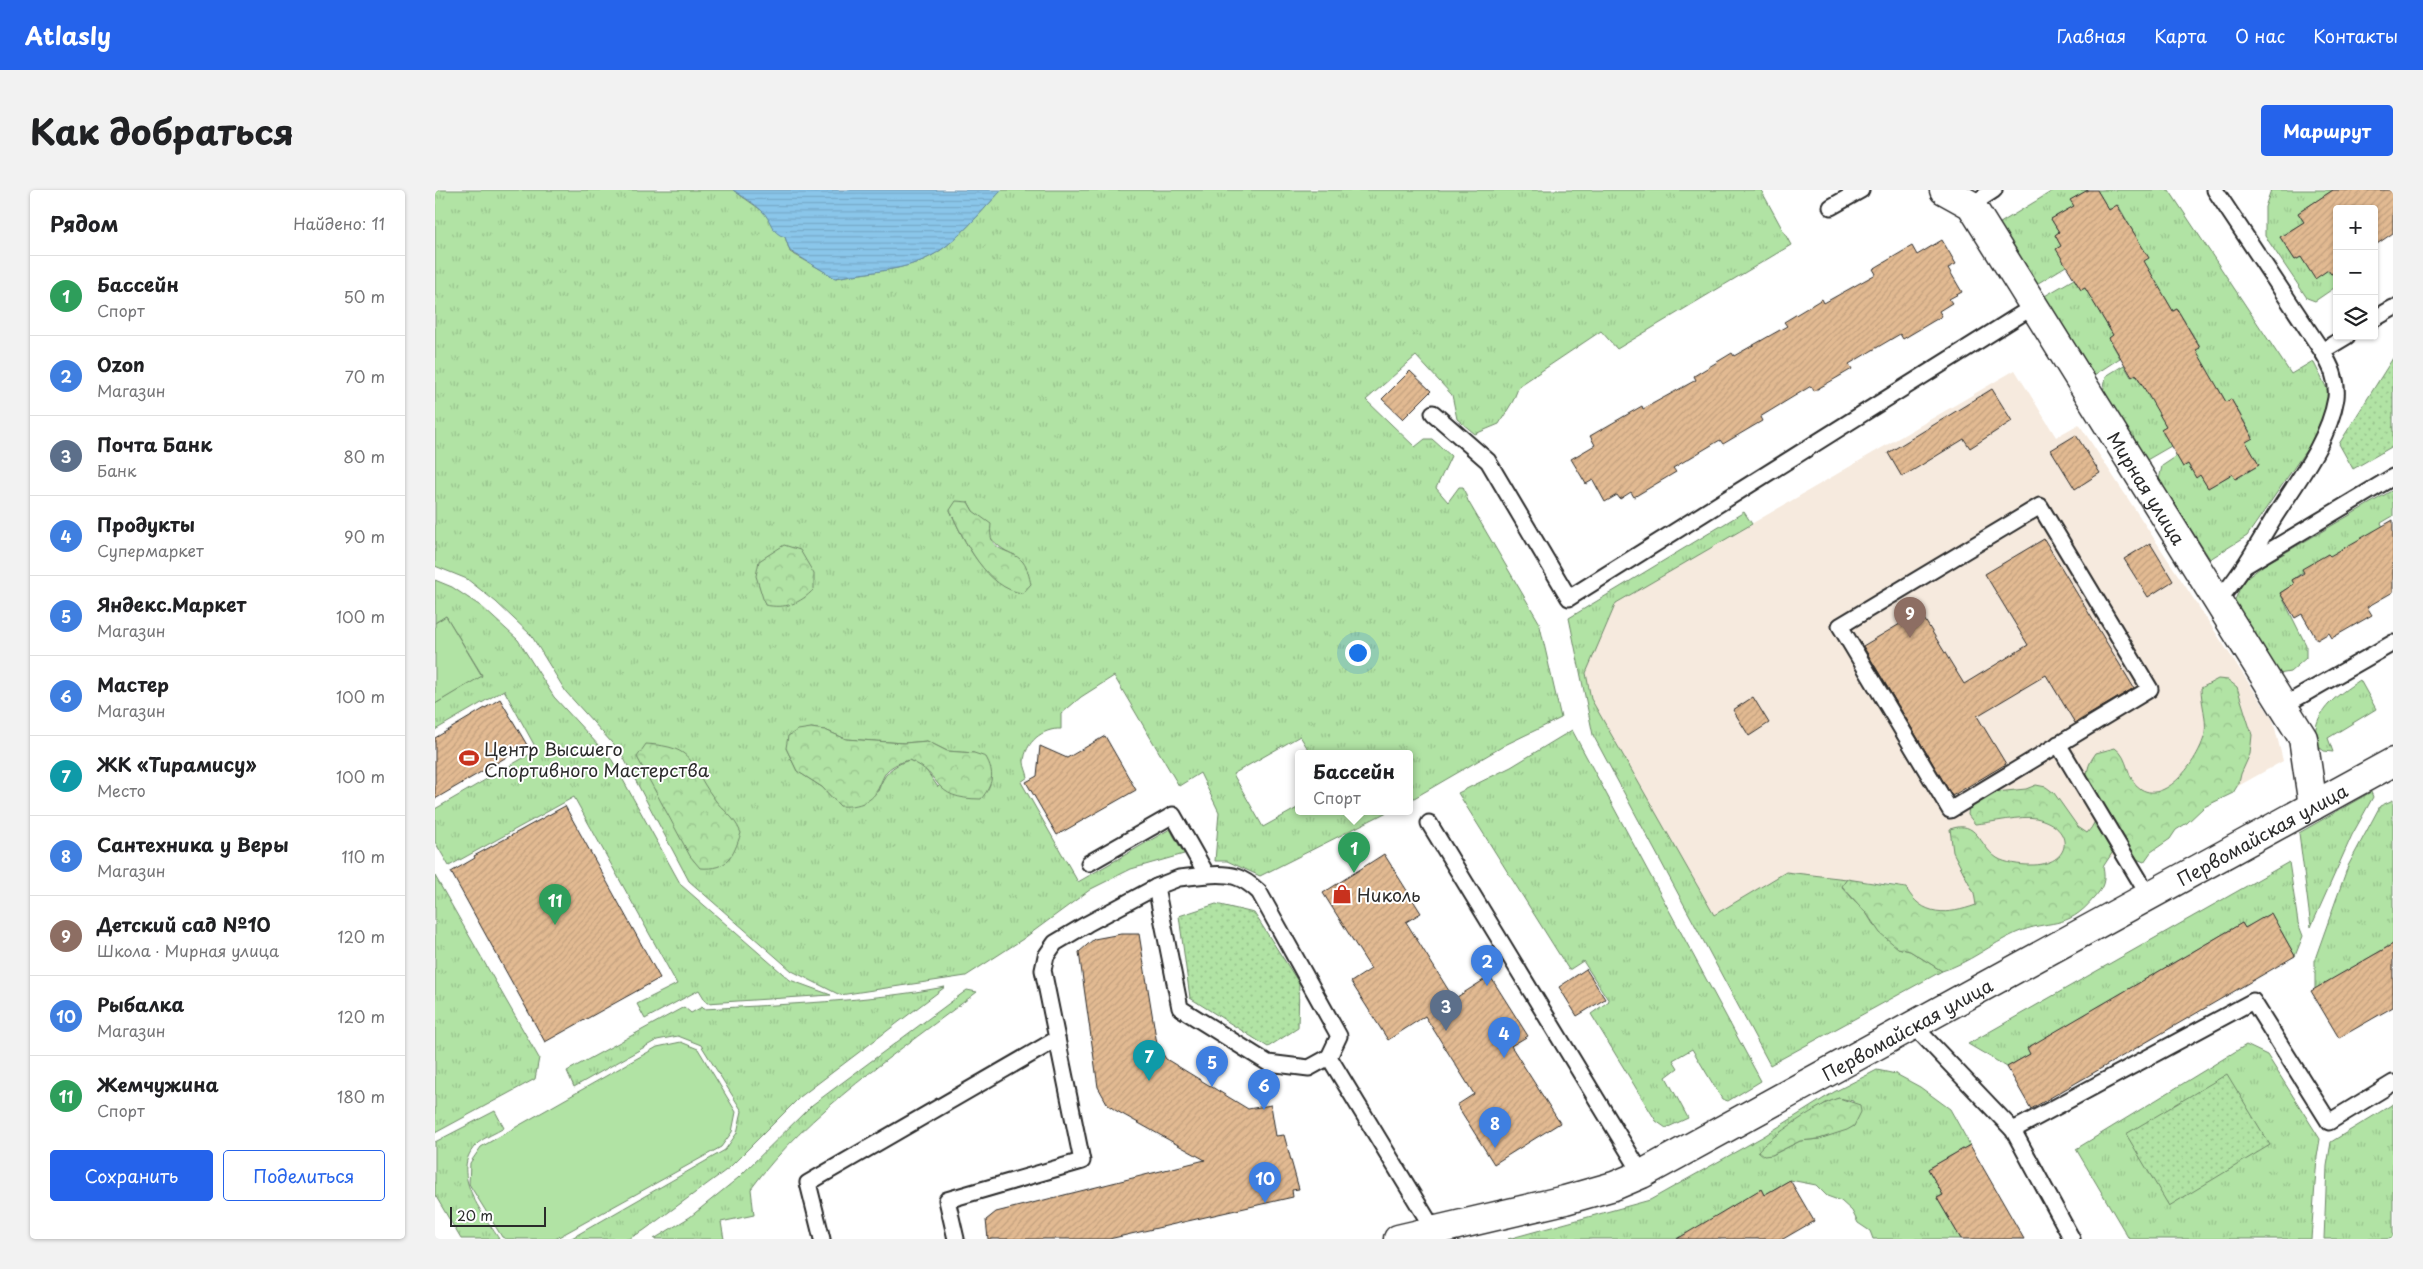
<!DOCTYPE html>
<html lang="ru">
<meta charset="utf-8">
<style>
body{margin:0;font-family:"Playpen Sans",sans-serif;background:#f2f2f2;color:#202124}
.controls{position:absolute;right:15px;top:15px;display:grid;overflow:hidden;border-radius:5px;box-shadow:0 1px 4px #0004}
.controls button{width:45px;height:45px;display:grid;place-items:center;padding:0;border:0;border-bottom:1px solid #e0e0e0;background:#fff;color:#202124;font:25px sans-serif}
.scale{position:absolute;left:15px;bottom:12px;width:96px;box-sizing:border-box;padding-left:5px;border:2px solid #2b2b2b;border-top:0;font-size:14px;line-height:18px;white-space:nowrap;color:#2b2b2b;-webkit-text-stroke:4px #fff;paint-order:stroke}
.you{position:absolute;left:922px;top:462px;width:18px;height:18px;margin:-12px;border:4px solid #fff;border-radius:50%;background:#1a73e8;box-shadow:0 0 0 8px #1a73e833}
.badge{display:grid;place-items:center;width:32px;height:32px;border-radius:50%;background:#2563eb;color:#fff;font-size:16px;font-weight:700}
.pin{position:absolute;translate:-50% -41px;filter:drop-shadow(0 1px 2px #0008)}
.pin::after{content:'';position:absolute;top:26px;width:18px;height:15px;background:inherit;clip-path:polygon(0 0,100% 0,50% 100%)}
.popup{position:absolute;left:860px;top:560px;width:118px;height:65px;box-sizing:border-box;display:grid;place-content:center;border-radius:5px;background:#fff;filter:drop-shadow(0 1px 4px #0005);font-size:16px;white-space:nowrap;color:#757577}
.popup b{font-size:19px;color:#202124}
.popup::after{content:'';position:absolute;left:50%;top:100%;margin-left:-10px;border:10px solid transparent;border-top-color:#fff}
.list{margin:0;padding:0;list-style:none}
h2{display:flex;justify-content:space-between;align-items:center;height:65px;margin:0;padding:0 20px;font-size:21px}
h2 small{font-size:16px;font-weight:400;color:#757577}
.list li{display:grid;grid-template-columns:32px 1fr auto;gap:15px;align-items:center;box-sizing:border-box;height:80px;padding:0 20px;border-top:1px solid #e0e0e0}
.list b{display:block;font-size:19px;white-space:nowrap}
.list p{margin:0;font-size:16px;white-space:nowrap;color:#757577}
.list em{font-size:16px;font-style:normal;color:#757577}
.actions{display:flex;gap:10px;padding:15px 20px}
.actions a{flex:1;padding:11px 0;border:1px solid #2563eb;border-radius:5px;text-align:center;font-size:18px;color:#2563eb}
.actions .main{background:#2563eb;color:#fff}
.icon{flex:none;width:28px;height:28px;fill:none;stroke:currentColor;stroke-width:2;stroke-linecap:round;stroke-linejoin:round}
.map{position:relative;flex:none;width:1958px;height:1049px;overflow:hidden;border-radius:5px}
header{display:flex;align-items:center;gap:30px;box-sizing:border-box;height:70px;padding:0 25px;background:#2563eb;color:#fff}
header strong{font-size:24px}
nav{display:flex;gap:28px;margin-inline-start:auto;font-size:18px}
.intro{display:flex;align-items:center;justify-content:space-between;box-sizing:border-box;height:120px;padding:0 30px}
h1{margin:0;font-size:35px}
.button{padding:12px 22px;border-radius:5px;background:#2563eb;color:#fff;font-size:18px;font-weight:700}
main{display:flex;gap:30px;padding:0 30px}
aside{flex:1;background:#fff;border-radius:5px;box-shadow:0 1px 4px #0004}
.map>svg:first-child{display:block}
.built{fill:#f6eade}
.grass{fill:url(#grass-tufts);stroke:#6e8768;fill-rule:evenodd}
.forest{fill:url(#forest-crowns);stroke:#6e8768}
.park{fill:url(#park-dots);stroke:#6e8768}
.garden{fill:#b1e3a4;stroke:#6e8768}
.water{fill:url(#water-rules);stroke:#64889e}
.building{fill:url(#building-hatch);stroke:#2b2b2b}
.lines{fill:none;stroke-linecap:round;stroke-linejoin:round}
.service-casing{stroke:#2b2b2b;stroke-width:19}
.minor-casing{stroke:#2b2b2b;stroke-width:31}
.service{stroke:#fff;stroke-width:15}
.minor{stroke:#fff;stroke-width:28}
.labels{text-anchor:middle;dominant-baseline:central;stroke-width:4;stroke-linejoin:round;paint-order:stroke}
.street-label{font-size:18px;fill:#2b2b2b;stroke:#fff}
.poi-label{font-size:18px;fill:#2b2b2b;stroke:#fff;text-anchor:start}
</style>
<header>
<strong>Atlasly</strong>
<nav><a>Главная</a><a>Карта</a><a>О нас</a><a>Контакты</a></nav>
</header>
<div class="intro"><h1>Как добраться</h1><a class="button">Маршрут</a></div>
<main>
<aside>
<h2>Рядом<small>Найдено: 11</small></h2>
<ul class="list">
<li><span class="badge" style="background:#2e9e5b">1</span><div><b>Бассейн</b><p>Спорт</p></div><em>50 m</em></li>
<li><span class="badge" style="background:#3f7fe0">2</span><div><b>Ozon</b><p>Магазин</p></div><em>70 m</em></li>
<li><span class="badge" style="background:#5c6f8a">3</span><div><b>Почта Банк</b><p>Банк</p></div><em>80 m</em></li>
<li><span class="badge" style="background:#3f7fe0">4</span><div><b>Продукты</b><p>Супермаркет</p></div><em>90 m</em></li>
<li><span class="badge" style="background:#3f7fe0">5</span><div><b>Яндекс.Маркет</b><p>Магазин</p></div><em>100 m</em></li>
<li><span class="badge" style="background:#3f7fe0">6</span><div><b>Мастер</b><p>Магазин</p></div><em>100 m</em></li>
<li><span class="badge" style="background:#0f9aa8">7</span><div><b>ЖК «Тирамису»</b><p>Место</p></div><em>100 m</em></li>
<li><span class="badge" style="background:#3f7fe0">8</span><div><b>Сантехника у Веры</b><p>Магазин</p></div><em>110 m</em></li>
<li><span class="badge" style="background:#8d6e63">9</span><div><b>Детский сад №10</b><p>Школа · Мирная улица</p></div><em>120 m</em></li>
<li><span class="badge" style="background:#3f7fe0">10</span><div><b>Рыбалка</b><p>Магазин</p></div><em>120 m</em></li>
<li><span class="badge" style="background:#2e9e5b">11</span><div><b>Жемчужина</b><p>Спорт</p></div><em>180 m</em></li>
</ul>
<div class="actions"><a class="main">Сохранить</a><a>Поделиться</a></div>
</aside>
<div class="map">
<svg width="1958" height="1049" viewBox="0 0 1958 1049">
<defs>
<pattern id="grass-tufts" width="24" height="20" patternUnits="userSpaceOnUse" patternTransform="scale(1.25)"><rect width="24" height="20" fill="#b1e3a4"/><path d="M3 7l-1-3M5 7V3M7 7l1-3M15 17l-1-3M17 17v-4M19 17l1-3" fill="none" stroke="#98c38d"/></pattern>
<pattern id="forest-crowns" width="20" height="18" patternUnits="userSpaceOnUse" patternTransform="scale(1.25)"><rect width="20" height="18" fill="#b1e3a4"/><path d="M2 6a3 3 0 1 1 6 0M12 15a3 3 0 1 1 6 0" fill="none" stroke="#98c38d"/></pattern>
<pattern id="park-dots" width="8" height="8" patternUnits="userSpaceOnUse" patternTransform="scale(1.25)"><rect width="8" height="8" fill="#b1e3a4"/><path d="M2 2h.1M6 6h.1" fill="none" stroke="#98c38d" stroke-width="1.8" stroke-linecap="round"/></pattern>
<pattern id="water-rules" width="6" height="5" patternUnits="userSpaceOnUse" patternTransform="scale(1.25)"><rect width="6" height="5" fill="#8ac6ea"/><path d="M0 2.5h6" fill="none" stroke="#77aac9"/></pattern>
<pattern id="building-hatch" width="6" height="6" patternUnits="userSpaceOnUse" patternTransform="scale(1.25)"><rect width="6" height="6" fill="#e2ba92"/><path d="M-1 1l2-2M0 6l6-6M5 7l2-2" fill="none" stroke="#c2a07e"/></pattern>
</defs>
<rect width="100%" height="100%" fill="#fff"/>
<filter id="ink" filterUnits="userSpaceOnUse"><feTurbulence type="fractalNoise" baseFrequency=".02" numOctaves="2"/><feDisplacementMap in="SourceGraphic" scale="10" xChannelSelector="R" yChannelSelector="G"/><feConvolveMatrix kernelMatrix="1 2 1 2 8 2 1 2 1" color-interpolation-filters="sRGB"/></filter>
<g filter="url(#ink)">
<path class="built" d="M1580,180l41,67 23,-13 194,296 10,41 -349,195 -39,-71 -109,-13 -72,43 -84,-144 -39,-72 -5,-26 30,-70z"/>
<g class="grass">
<path d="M0,0h298l31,22 21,25 5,15 46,26c24,-5 60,-7 82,-16 34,-12 60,-48 84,-72h759l30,55 -174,104 -16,-18 -82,55 -6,15 -14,23 -24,10 -18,-15 -5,-24 -36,-39 -50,44 49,47 10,-8h7l19,17 -15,32 12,14 11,-15h4l5,14 71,121 22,96 -54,26 -98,57v-47h-98l-11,-18 -67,38 30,53 36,-20v5h88l-127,64 -33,-15h-12l4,-49 -19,-39 -21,13 -65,-110 -33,21 -20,17v15c-18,-1 -36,13 -37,33 0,4 3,10 4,15l-7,5 57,100 92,-53 14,25 -53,15 -40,20 -68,50 -57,37 -126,19 -48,-24 -103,-90 -68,-128 -55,-61 -35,-57 -35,-33 -29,-23 -32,-13zM533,312c12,21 23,45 47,53l-12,29c-26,-15 -41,-47 -53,-74zM376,538l14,2 21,9 58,4 23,-2 20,10 27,2 -36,34 -15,-21 -14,-6c-18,6 -25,14 -31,31l-38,15 -18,-19 -25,-16 -11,-23z"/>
<path d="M1619,0h34l-17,10 3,6 -23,13 8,13 -4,3 6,11 -4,3 9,17 -31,19 -38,-60z"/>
<path d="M1662,0h72l122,184 22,-13 15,30v14l-17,38 -64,93 -37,23 -51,-79 3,-14 15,-10 6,11 5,-3 8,13 4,-2 8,13 24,-14 4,5 23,-14 -13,-23 7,-5 -22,-38 -5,3 -8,-14 -4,2 -22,-37 8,-6 -23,-38 -4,2 -7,-12 -4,2 -22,-38 8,-5 -30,-53 -9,5z"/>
<path d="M1836,0h62l-35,23 6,9 -24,15 15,23 6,-3 14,21 13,-8 3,4 6,-3v15l-22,15 -8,-3 -42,-62v-29z"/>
<path d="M1639,89l7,11 4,-2 28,47 -4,3 11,20 -29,19 -48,-80z"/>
<path d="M1689,175l7,12 5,-2 8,13 4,-2 18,40 -5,3 10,17 -26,15 -42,-69 3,-16z"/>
<path d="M1958,300v26l-12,7 2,4 -52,30 -3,-3 -36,26 2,4 -14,9 26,52v13l-16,14 -11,2 -45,-72 9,-21 21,-16z"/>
<path d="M1309,322l8,12 -136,79 -30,70 5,26 123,216 72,-43 61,7 -5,8 25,27 6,10 25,24 12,3 32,20 -172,94 -177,-330 -24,-117z"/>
<path d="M0,390l17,7 30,20 36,33 36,57 58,63 69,125 109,95 41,15 -124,8 -8,-13 -54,29 -8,-15 40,-20 -103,-187 -125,69 -14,-24v-33l102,-59 -33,-60 -69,40v-26l47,-29 -36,-59 -11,7z"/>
<path d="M1925,490l16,29 -48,29 5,14 -9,-1 -8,-6c-6,-32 20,-49 44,-65z"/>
<path d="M1137,540l189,351 -33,20 -6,-2 -30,-50 -19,11 5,8 -12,9 22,41 -22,10 -10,-7 -65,-107 18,-13 -26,-40 -14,9 -111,-177 53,-26z"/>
<path d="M1936,602l2,5 -21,38 -41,92 -12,-94z"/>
<path d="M1958,610v147l-2,-2 -55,32 -21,19v-37l33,-93 32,-60z"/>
<path d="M1854,672l9,61 5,13 -8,20 -24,-42 -26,14 -3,-5 -214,125 2,6 -23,13 -39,-23z"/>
<path d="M0,686l104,182 -4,21 -100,54z"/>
<path d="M510,797l-145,110 -71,71 -86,63 -15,8h-58l155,-89 12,-17 5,-22 -41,-66 -23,-9 -21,4 -83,47 -7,-16 117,-64 7,6 11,-6 2,2c81,-5 162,-7 241,-22z"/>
<path d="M532,800l10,2c-75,57 -171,121 -226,197l3,26 -33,7 3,17h-70l36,-22 48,-39 74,-73z"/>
<path d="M1811,855l21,10 53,84 -3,18 -6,82h-182l-53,-90z"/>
<path d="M1442,880l19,4 24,13 30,22 20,36 -42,24 15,26 -6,3 24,41h-88l-3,-8 -12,-8 -6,-12 -11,-10 -14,-5 -11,-11 -26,-5 -26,15 -3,-6 -79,50 -1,-3 -5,3h-168l142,-39 114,-64 70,-44zM1404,908l14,3 1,25 -35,13 -19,2 -28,14 16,-26 38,-26z"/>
<path d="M1958,914v135h-69l3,-73 4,-24z"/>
<path d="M60,921l9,17c-8,5 -19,9 -26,15 -31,28 5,70 21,96h-38l-26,-44v-53z"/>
</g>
<g class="forest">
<path d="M521,311l12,1 5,9 18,13c-4,31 18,22 32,38 5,7 6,15 8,22l-8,9c-36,-3 -60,-54 -73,-83z"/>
<path d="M349,355l16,5 14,24v15c-14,15 -29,20 -49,16l-9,-29 3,-15z"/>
<path d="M1783,489l10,1 9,7 15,48 -2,19 -9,20 -2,9 -6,10 -29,14 -17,16 -11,7 -6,9 -19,13 -7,10 -30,-12 -11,17c3,14 0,21 -9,31 -28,34 -45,20 -78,35 -25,11 -47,30 -74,38l-32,-20 -12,-3 -18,-15 -13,-19 -25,-28 5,-7 59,9c16,29 42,27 70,17l-2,-12 -21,-41 -3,-23c28,-10 28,16 47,29 8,5 23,7 33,7 43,1 46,-38 6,-47 -14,-3 -45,5 -61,6l-7,-9 1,-11 27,-12 30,-3 10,-4 10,2 8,6 24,34 9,6c27,-28 -18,-45 9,-80l19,-5c15,10 10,31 26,41 26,16 60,-33 64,-56 2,-15 -4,-30 -4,-45z"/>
<path d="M376,538l14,2 21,9 58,4 23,-2 20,10 27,2 12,4c9,16 7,28 -5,42 -52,0 -36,-24 -72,-39 -8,2 -16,5 -22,11 -4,5 -6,12 -9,18 -7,15 -23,18 -38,17l-18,-19 -25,-16 -11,-23 2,-12 10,-6z"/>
<path d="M211,554c51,3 42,19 67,53 10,15 20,17 28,36 -8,24 -13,37 -41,35l-10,-12 -53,-99z"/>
<path d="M1404,908l21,7 1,7 -7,14 -7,4 -28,9 -19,2 -28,14 -8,1 -6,-5c9,-12 66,-50 81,-53z"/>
</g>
<g class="park">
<path d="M1958,168v88l-40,23 -14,-25z"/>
<path d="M781,714l38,9 45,70 -1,45 -30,19 -78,-49 -11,-82z"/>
<path d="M1792,884l43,71 -101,61 -43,-72z"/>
</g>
<g class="garden">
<path d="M11,426l36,60 -47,28v-81z"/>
<path d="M246,852l17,7 38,63 -4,20 -11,15 -166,92h-49l-4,-2 -33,-53 1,-21 11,-16 176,-100z"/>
</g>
<path class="water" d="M298,0h269c-24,24 -50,60 -84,72 -22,9 -58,11 -83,16l-45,-27 -5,-14c-15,-4 -13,-17 -23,-26 -8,-8 -19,-14 -29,-21z"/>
<g class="building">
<path d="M1653,0h9l12,20 8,-5 32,53 -5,3 29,50 4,-2 23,39 -4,2 30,52 5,-3 22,39 -7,4 13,23 -24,14 -3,-5 -24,14 -8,-13 -4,3 -8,-14 -5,3 -22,-38 5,-3 -30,-52 -4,3 -23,-39 4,-3 -28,-47 -4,2 -25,-41 5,-3 -6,-11 4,-3 -8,-13 23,-13 -4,-6z"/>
<path d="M1898,0h60v43l-19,13v-37h-37v62l-6,3 -3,-4 -13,9 -14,-22 -6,3 -15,-23 24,-15 -6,-9z"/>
<path d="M1507,50l14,24 -8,4 14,24 -13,7 3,4 -13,8 3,5 -39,23 -3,-5 -51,30 3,5 -38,22 -3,-5 -51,31 2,4 -39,23 -3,-4 -47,28 3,4 -42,25 -3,-5 -11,7 -3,-4 -12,7 -12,-22 -7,4 -15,-25 24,-14 -5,-9 52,-30 1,3 53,-29 -2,-4 38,-23 2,3 53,-30 -3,-4 38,-23 2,4 52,-29 -3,-5 39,-23 5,9z"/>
<path d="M975,181l21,20 -28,28 -21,-20z"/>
<path d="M1557,199l20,32 -42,27 -6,-9 -62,38 -14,-24z"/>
<path d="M1641,245l24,38 -25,16 -24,-39z"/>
<path d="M1958,330v72l-26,15 5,8 -40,23 -3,-5 -12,7 -15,-26 -7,4 -15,-25 14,-9 -2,-4 12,-7 -2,-4 26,-15 2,2z"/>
<path d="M1609,349l90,149 -59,35 -29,-48 -69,41 29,48 -54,32 -89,-150 57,-34 44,72 64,-39 -43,-71z"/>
<path d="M1715,353l23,38 -25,16 -24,-38z"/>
<path d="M1318,507l16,26 -20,13 -16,-26z"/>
<path d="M65,509l27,46 -92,54v-61z"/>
<path d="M670,546l31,54 -79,45 -31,-53 11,-6 3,-30 27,12z"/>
<path d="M130,616l95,172 -115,64 -94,-170 24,-14 -1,-2z"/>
<path d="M949,664l37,59 -15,9 48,77 36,-23 38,60 -17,10 49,77 -66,41 -37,-59 17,-11 -49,-78 -37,24 -37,-58 20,-13 -48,-76z"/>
<path d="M1836,723l24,43 -264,153 -24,-42 23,-13 -3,-6 215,-125 3,5z"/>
<path d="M686,744h18l18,110 9,15 82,50 23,-4 5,31 8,-1 15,54 -7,1 1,7 -184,42h-121l-2,-19 10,-8 209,-52 -90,-50 -7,-5 -10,-18 -19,-135 15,-13z"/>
<path d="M1958,754v63l-54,31 -28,-47z"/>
<path d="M1151,779l19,30 -28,17 -18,-29z"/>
<path d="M1535,955l54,94h-63l-24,-41 6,-3 -15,-26z"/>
<path d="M1355,990l24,41 -31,18h-106l84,-50 3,6z"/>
</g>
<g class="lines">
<defs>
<g id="service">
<path d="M1780,0l107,161c9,15 16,29 14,47 -7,42 -38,82 -61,118 -18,29 -34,60 -58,85"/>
<path d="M1536,15l23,-15"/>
<path d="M1396,17l30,-17"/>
<path d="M1939,129l19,-11"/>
<path d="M1887,161l25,-15"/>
<path d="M998,223l55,48 81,137 465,-292"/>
<path d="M1605,316l110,183 -200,121 -110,-184z"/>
<path d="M1811,375l147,-88"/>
<path d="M1848,516l110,-63"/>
<path d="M1623,554l91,152"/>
<path d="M994,633l213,351"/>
<path d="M654,673l84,-48 34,60c24,-2 35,1 52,17l80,144 -10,21 106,175"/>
<path d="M721,697l24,121 88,55 41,5 20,-11"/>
<path d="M1478,835l100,105 59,109"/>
<path d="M1578,940l240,-129 76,121 64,-39"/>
<path d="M387,1049l-14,-56 249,-144"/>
<path d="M521,1049l-9,-39 135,-39 -39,-191 3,-14 9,-13 32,-19 69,-37 23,-9 28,-3"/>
</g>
<g id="minor">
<path id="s1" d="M1509,0l27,15 332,533 10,68"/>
<path id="s2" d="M963,1049l167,-39 49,-14 28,-12 751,-412"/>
</g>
</defs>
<use href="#service" class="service-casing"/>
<use href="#minor" class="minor-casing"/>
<use href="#service" class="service"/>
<use href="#minor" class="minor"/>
</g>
</g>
<defs>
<symbol id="stadium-bare" viewBox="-9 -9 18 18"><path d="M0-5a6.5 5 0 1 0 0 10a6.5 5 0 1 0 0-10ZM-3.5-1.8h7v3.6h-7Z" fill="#c8321e" stroke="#fff" stroke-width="2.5" paint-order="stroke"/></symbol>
<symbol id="shop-bare" viewBox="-9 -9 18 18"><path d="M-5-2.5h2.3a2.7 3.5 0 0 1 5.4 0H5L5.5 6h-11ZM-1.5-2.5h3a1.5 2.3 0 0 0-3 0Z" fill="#c8321e" stroke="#fff" stroke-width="2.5" paint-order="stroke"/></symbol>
</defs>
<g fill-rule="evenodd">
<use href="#stadium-bare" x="20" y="554" width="28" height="28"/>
<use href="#shop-bare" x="893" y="690" width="28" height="28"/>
</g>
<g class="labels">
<g class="street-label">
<text stroke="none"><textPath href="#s1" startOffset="364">Мирная улица</textPath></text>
<text stroke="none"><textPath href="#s2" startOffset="960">Первомайская улица</textPath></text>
<text stroke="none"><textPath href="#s2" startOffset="555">Первомайская улица</textPath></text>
</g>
<g class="poi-label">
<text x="49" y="558">Центр Высшего<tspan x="49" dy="21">Спортивного Мастерства</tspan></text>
<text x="922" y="704">Николь</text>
</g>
</g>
</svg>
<div class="controls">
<button>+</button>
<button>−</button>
<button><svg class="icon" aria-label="layers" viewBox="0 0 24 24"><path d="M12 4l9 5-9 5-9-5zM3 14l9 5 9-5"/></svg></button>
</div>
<div class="scale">20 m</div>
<div class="you"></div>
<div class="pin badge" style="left:919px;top:683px;background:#2e9e5b">1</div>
<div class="popup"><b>Бассейн</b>Спорт</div>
<div class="pin badge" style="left:1052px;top:796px;background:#3f7fe0">2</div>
<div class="pin badge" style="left:1011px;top:841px;background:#5c6f8a">3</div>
<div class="pin badge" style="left:1069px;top:868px;background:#3f7fe0">4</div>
<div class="pin badge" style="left:777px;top:897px;background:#3f7fe0">5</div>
<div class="pin badge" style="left:829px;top:920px;background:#3f7fe0">6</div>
<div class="pin badge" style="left:714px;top:891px;background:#0f9aa8">7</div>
<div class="pin badge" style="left:1060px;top:958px;background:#3f7fe0">8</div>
<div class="pin badge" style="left:1475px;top:448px;background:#8d6e63">9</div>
<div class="pin badge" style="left:830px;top:1013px;background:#3f7fe0">10</div>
<div class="pin badge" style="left:120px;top:735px;background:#2e9e5b">11</div>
</div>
</main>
